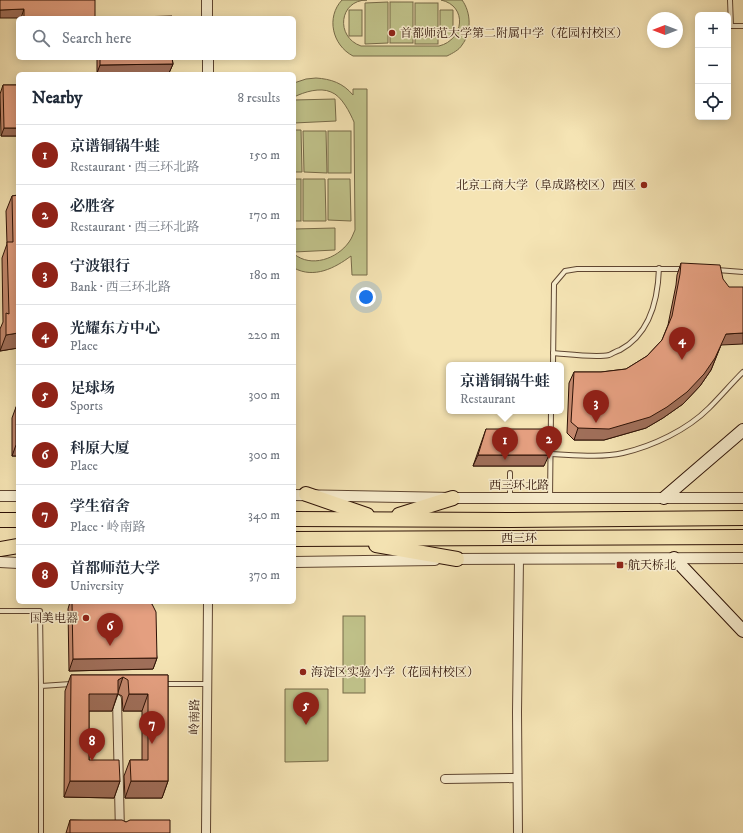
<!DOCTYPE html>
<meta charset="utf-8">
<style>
body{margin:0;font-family:"IM FELL DW Pica","Noto Serif SC",serif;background:#f2f2f3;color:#1f2937}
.controls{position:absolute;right:12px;top:12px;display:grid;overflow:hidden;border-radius:6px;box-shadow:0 2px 10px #0003}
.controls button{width:36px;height:36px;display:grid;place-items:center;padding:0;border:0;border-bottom:1px solid #e0e1e3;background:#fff;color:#1f2937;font:20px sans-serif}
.compass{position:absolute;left:647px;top:12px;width:36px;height:36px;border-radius:50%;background:#fff;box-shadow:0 2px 10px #0003;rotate:270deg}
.you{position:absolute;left:366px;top:297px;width:14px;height:14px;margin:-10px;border:3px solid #fff;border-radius:50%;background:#1a73e8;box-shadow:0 0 0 6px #1a73e833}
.badge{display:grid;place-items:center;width:26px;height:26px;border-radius:50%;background:#8f2418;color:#fff;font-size:13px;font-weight:700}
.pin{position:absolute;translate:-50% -33px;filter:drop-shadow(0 1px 2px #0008)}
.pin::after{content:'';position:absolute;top:21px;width:14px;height:12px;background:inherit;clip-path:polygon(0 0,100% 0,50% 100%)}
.popup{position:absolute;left:446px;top:362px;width:118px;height:52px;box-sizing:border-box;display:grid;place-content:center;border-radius:6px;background:#fff;filter:drop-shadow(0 1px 3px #0005);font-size:13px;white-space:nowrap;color:#747a83}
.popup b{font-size:15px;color:#1f2937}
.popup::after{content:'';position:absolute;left:50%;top:100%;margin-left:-8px;border:8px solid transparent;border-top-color:#fff}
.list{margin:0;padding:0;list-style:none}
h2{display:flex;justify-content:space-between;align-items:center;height:52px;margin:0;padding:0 16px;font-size:17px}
h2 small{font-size:13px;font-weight:400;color:#747a83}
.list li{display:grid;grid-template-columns:26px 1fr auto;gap:12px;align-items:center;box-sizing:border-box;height:60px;padding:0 16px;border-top:1px solid #e0e1e3}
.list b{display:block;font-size:15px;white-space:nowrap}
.list p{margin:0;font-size:13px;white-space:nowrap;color:#747a83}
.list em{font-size:13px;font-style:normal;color:#747a83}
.icon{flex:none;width:22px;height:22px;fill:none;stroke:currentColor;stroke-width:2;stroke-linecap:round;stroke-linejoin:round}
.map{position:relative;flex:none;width:743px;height:833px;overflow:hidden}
.search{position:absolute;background:#fff;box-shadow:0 2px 10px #0003;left:16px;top:16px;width:280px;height:44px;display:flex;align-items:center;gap:10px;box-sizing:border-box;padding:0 14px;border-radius:6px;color:#747a83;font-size:15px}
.panel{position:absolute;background:#fff;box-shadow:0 2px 10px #0003;left:16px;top:72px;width:280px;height:532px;border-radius:6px}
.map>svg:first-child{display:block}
.green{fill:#c0c28a;stroke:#766a48}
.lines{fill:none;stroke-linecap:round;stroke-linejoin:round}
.service-casing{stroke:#5f4631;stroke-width:6}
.minor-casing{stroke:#5f4631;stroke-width:10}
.tertiary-casing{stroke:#5f4631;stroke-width:12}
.secondary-casing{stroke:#2d1105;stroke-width:14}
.trunk-casing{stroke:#2d1105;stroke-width:16}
.service{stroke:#f8edce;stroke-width:4}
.minor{stroke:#f8edce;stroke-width:8}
.tertiary{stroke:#f8edce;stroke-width:10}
.secondary{stroke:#f8edce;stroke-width:12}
.trunk{stroke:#f5e4b4;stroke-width:14}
.wall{fill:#c4896e;stroke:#2d1105}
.shaded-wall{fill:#a06f5a;stroke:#2d1105}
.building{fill:#e49f80;stroke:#2d1105}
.poi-dot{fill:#8f2418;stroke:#f8edce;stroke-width:1.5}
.labels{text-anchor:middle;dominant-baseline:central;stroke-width:3;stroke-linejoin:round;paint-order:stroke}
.poi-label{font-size:12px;fill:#2d1105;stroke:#f8edce;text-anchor:start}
.street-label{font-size:12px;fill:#2d1105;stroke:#f8edce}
</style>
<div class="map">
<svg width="743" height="833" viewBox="0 0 743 833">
<rect width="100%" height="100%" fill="#f5e4b4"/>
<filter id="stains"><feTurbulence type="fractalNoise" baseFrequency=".005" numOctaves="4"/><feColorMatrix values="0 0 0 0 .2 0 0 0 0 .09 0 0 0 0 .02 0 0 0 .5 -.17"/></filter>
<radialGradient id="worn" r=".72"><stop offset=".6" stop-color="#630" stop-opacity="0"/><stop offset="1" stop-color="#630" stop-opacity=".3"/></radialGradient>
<g class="green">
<path d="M342,0h25c-28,0 -32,37 -6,46h78c25,-6 29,-40 2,-46h21c9,12 10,32 0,45 -3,5 -9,8 -15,11h-94c-21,-11 -27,-39 -11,-56z"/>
<path d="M388,2v41l-23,1v-41z"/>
<rect x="390" y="2" width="23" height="41"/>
<rect x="415" y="3" width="23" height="41"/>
<rect x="349" y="10" width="13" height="26"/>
<path d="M440,10h13v26l-13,1z"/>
<path d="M316,78c15,1 27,5 37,17v-6h14v186h-15l-1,-19c-16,12 -37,23 -57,12v-14c17,14 43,5 55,-12 3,-4 4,-8 6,-12l-1,-108c-4,-9 -12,-26 -23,-30 -11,-5 -27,0 -37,5v-14l12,-4z"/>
<path d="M335,99l1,22 -42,2v-23z"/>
<path d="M294,130h7l1,42h-8z"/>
<path d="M303,131h23l1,42 -23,-1z"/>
<rect x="328" y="131" width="23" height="42"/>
<rect x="294" y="179" width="7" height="42"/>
<path d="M303,179h22l1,42h-23z"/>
<path d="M328,179h22l1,42 -23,-1z"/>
<path d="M335,228v22l-41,2v-23z"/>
<rect x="343" y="616" width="22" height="77"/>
<path d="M285,689h43v72l-43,1z"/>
</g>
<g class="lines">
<defs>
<g id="service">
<path d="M730,0l1,26h12"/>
<path d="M717,270l26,2"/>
<path d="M553,353c14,1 43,5 56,2 3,-1 7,-4 11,-5 30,-16 38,-50 39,-82"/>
<path d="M553,365l1,-81 11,-13 12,-2h107"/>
<path d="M550,454c24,1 50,4 73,-1 30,-7 64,-23 86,-45 12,-12 22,-24 34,-36"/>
<path d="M510,473v24"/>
<path d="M550,498l1,-87"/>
<path d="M0,611h40l1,75"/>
<path d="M164,684h43"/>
<path d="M41,833v-147l30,-2"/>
</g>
<g id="minor">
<path d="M117,699l3,134"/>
<path d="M445,779l72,-1"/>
<path d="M206,833l2,-231"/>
<path d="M518,833l-1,-121 2,-153"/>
</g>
<g id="tertiary">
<path d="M207,0v18"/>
<path d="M208,58v16"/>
<path d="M294,495l159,3h290"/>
<path d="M0,496h18"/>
<path d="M451,559l292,-1"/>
<path d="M0,562l18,1"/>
<path d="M294,562l141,-2"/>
</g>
<g id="secondary">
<path d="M664,498l79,-68"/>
<path d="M674,558l69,73"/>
</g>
<g id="trunk">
<path d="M306,494l61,21"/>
<path d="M399,515l54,-17"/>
<path d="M294,519l217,1 232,-2"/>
<path d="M0,520h18"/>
<path d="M294,539l449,-2"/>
<path d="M376,545l81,14"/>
<path d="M0,549l18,-3"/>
</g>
</defs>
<use href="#service" class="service-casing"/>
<use href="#minor" class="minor-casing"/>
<use href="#tertiary" class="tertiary-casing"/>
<use href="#secondary" class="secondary-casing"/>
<use href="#trunk" class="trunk-casing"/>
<use href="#service" class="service"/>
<use href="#minor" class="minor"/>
<use href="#tertiary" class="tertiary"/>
<use href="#secondary" class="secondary"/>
<use href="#trunk" class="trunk"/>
</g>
<g class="wall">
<path d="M0,0l95,18h-74z"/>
<path d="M97,58h75l1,6 -4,9h-72z"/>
<path d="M3,85h15v51h-17l-1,-42z"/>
<path d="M18,195v153l-18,3v-22l3,-7 -1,-64 5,-14 -1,-33 6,-15z"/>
<path d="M681,263l40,82 -10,25 -11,16 -17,18 -20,14 -17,10 -42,12h-30l-7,-7 2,-50 5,-11h27l25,-3 21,-13 15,-16 6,-15 8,-40 1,-10z"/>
<path d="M16,407h2v49h-6v-38z"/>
<path d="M486,429l58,37h-71z"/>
<path d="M70,602h78l9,56 -4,11 -84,2 -1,-62z"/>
<path d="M71,675h97v106l-6,17h-37l-1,-22 6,-16h12v-49h-19l-1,-15 -4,-2 -6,17h-23v49l31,21 -6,17 -50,-1 1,-106z"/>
<path d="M70,820l56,2 44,11h-104z"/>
</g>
<g class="shaded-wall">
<path d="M24,9l-3,9h-21v-8z"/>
<path d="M173,64l-4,9h-72l3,-8z"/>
<path d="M4,128h14v8h-17z"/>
<path d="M18,333v15l-18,3 6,-16z"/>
<path d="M743,333v11l-22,1 -10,25 -11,16 -17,18 -20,14 -17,10 -42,12h-30l4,-12 148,-94z"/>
<path d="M16,445h2v11h-6z"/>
<path d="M478,455h71l-5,11h-71z"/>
<path d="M157,658l-4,11 -84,2 4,-12z"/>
<path d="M123,677l-11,34h-29l6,-17 29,-14z"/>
<path d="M129,694h19l-6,17h-19z"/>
<path d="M70,781h50l-6,17 -50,-1z"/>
<path d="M131,781h37l-6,17h-37z"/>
</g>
<g class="building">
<path d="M0,0h95v18h-71v-9l-24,1z"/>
<path d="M172,16v2h-70z"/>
<path d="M100,58h72l1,6 -73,1z"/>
<path d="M3,85h15v43h-14z"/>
<path d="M18,195v138l-12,2v-22l3,1 -2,-72h6l-1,-46z"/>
<path d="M681,263l39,2 3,14 6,8h14v46l-17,1 -11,24 -11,16 -17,18 -20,15 -17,10 -41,12 -31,-1 -7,-6 3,-50h27l25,-3 21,-13 15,-16 10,-24 8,-42z"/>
<rect x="16" y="407" width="2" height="38"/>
<path d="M486,429h62l1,26h-71z"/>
<path d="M72,602h76l4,2 4,8 1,46 -84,1z"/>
<path d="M71,675h97v106h-37l-1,-21h18v-66h-19l-1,-14 -5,-3 -5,3v14h-29v66h30l1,21h-50z"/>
<path d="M70,820h52l4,2 4,-2h40v13h-100z"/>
</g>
<g class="poi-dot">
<circle cx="392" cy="33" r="4"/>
<circle cx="644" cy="185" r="4"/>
<rect x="616" y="561" width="8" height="8" rx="2"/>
<circle cx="86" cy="618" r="4"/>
<circle cx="303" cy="672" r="4"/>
</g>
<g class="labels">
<g class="poi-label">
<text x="400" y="33">首都师范大学第二附属中学（花园村校区）</text>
<text x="636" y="185" text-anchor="end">北京工商大学（阜成路校区）西区</text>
<text x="628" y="565">航天桥北</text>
<text x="78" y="618" text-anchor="end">国美电器</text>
<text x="311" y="672">海淀区实验小学（花园村校区）</text>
</g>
<g class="street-label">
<text x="519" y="485">西三环北路</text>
<text x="519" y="538">西三环</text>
<text transform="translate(195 717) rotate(-89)">岭南路</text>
</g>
</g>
<rect width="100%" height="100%" filter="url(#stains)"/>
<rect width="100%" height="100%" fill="url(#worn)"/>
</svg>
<div class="controls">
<button>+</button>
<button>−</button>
<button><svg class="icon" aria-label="locate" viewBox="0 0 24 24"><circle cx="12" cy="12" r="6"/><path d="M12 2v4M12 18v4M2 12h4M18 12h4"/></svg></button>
</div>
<svg class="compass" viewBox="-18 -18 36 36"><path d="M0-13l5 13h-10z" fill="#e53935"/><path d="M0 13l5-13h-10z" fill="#747a83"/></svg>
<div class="you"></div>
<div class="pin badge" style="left:505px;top:460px">1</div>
<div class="popup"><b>京谱铜锅牛蛙</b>Restaurant</div>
<div class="pin badge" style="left:549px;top:459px">2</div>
<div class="pin badge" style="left:596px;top:423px">3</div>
<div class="pin badge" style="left:682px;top:360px">4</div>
<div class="pin badge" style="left:306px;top:725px">5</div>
<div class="pin badge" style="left:110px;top:646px">6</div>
<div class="pin badge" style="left:152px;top:744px">7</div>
<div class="pin badge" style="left:92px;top:761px">8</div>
<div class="search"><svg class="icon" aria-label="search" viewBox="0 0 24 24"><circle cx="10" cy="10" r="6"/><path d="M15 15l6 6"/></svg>Search here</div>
<section class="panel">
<h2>Nearby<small>8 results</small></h2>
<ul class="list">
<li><span class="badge">1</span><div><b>京谱铜锅牛蛙</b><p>Restaurant · 西三环北路</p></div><em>150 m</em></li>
<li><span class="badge">2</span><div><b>必胜客</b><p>Restaurant · 西三环北路</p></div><em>170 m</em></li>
<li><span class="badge">3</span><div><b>宁波银行</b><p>Bank · 西三环北路</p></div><em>180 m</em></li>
<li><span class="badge">4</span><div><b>光耀东方中心</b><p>Place</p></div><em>220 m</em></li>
<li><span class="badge">5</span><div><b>足球场</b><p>Sports</p></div><em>300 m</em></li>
<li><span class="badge">6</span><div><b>科原大厦</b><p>Place</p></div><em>300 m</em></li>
<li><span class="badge">7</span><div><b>学生宿舍</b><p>Place · 岭南路</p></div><em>340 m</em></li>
<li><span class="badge">8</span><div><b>首都师范大学</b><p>University</p></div><em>370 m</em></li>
</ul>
</section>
</div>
